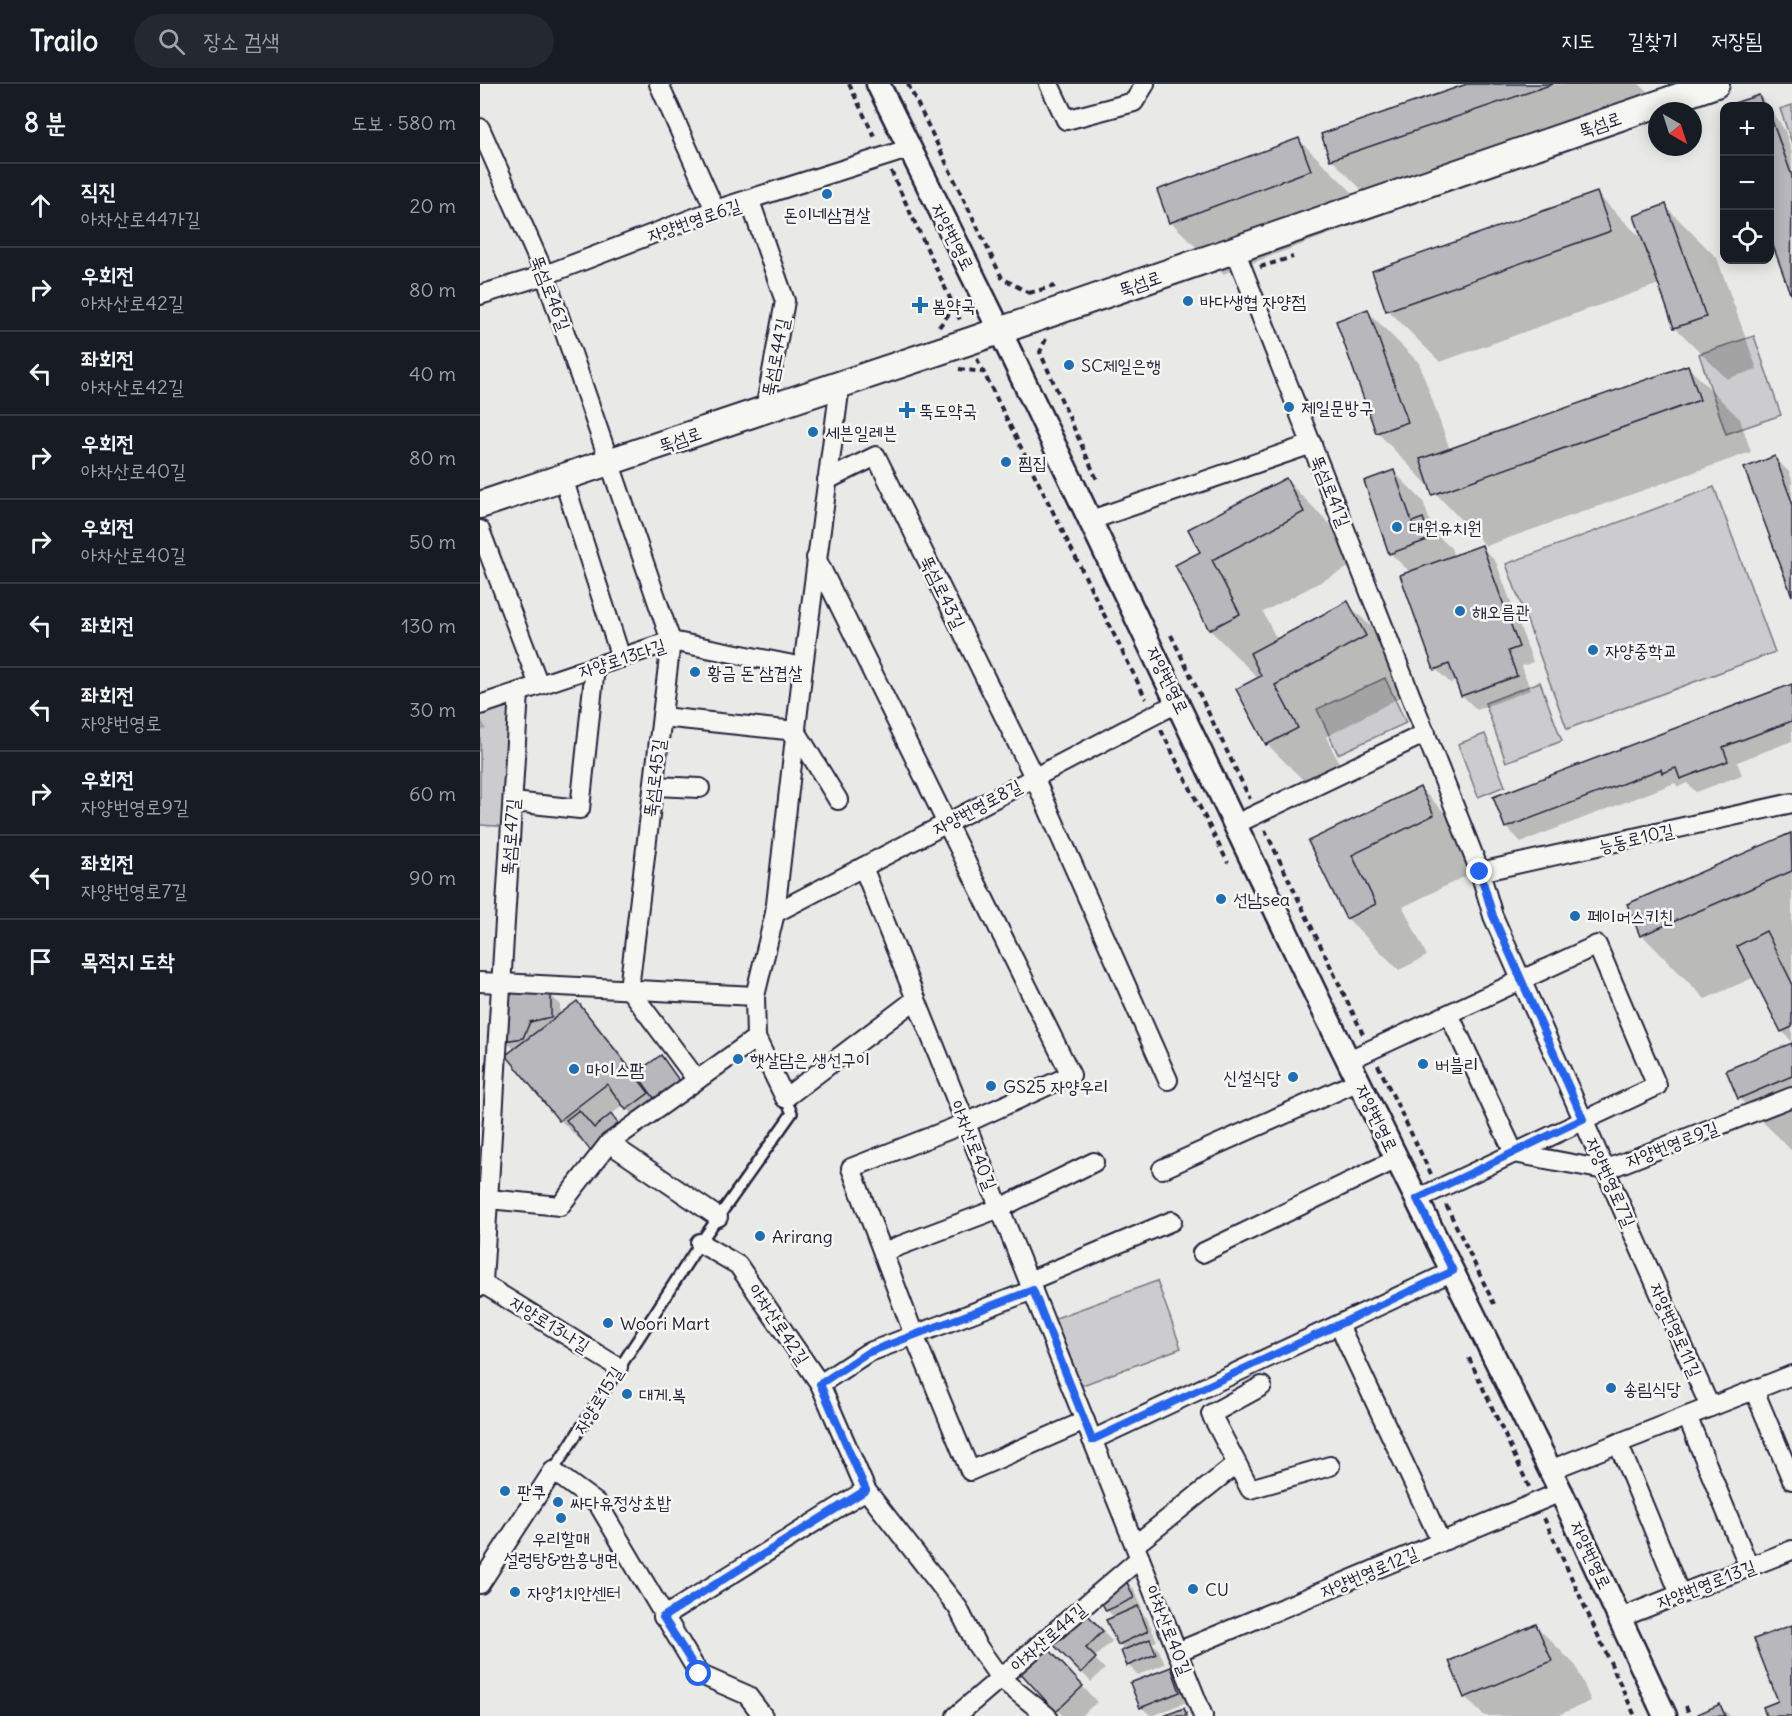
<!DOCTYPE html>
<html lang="ko">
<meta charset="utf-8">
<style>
body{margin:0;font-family:Delius,"Poor Story",sans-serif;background:#242831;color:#f1f3f6}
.controls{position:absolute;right:18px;top:18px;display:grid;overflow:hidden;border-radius:12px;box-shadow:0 3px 15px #0003}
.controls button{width:54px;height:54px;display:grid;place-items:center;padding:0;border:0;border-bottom:2px solid #363941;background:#171b24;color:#f1f3f6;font:30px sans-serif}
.compass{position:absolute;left:1168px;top:18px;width:54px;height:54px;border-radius:50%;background:#171b24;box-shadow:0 3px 15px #0003;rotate:141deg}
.stop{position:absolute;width:18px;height:18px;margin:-14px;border:4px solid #2563eb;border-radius:50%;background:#fff}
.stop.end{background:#2563eb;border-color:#fff;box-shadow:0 2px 6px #0008}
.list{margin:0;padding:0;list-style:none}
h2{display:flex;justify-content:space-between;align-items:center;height:78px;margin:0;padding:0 24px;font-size:26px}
h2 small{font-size:20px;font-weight:400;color:#9ea1a6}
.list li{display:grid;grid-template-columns:39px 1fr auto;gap:18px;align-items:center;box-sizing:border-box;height:84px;padding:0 24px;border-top:2px solid #363941}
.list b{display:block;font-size:22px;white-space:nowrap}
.list p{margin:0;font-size:20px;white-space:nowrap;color:#9ea1a6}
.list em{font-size:20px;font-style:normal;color:#9ea1a6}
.icon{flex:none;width:33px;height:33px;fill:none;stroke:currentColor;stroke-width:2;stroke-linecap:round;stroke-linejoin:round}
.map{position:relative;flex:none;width:1312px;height:1632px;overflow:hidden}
header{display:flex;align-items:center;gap:36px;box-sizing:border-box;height:84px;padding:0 30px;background:#171b24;border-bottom:2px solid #363941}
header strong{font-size:28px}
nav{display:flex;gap:33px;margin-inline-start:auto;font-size:21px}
.search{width:420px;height:54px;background:#242831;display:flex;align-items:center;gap:15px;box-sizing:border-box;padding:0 21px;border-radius:33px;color:#9ea1a6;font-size:22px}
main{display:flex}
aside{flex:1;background:#171b24}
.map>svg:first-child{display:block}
.green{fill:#ccccce;stroke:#777784;stroke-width:1.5}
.shadow{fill:#0003}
.building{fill:#b8b8bc;stroke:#22223b;stroke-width:1.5}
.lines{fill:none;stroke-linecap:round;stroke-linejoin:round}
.service-casing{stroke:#22223b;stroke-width:14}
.minor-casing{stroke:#22223b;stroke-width:22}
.tertiary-casing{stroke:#22223b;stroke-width:27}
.secondary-casing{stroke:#22223b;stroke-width:30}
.path{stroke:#22223b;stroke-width:4;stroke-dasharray:6 4.5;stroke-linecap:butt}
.service{stroke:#f6f6f2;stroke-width:9}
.minor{stroke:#f6f6f2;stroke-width:18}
.tertiary{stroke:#f6f6f2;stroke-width:22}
.secondary{stroke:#f6f6f2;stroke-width:26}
.route{stroke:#2563eb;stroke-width:8}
.poi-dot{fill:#1f6fb2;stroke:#f6f6f2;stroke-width:2}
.labels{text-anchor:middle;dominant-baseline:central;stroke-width:5;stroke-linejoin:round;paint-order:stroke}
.street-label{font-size:18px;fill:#22223b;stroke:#f6f6f2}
.poi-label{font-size:18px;fill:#22223b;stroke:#f6f6f2;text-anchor:start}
</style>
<header>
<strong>Trailo</strong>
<div class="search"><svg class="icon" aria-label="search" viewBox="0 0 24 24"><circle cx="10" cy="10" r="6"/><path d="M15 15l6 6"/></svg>장소 검색</div>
<nav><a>지도</a><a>길찾기</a><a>저장됨</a></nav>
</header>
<main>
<aside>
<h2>8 분<small>도보 · 580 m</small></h2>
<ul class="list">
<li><svg class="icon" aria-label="ahead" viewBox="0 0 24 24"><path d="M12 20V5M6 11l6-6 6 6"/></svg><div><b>직진</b><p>아차산로44가길</p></div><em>20 m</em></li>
<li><svg class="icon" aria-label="right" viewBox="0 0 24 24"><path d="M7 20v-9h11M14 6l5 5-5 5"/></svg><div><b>우회전</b><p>아차산로42길</p></div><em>80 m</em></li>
<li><svg class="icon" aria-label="left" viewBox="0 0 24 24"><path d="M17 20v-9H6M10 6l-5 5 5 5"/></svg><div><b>좌회전</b><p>아차산로42길</p></div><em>40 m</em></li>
<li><svg class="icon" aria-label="right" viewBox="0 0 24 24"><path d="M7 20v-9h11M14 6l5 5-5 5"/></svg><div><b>우회전</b><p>아차산로40길</p></div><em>80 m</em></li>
<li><svg class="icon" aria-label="right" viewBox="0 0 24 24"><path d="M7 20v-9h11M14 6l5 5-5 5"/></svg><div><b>우회전</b><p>아차산로40길</p></div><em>50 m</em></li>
<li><svg class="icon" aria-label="left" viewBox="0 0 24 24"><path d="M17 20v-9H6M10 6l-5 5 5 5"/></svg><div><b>좌회전</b></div><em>130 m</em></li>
<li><svg class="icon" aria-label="left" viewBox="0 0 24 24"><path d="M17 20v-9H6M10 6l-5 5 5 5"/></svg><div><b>좌회전</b><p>자양번영로</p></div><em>30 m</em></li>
<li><svg class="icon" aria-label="right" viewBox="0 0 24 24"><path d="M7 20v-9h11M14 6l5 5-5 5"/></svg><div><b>우회전</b><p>자양번영로9길</p></div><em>60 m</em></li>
<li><svg class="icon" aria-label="left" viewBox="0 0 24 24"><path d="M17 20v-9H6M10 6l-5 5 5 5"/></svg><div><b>좌회전</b><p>자양번영로7길</p></div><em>90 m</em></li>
<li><svg class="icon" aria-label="arrive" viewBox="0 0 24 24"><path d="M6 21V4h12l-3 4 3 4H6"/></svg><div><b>목적지 도착</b></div></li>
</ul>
</aside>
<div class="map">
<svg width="1312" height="1632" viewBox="0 0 1312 1632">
<rect width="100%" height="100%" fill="#e9e9e7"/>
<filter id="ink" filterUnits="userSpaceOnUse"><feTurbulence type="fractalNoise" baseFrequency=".0167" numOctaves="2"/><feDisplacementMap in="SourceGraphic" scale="12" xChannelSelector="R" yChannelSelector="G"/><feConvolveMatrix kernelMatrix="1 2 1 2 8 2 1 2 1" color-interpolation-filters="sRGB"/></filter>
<g filter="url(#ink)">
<g class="green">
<path d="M1312,21v38l-12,-34z"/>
<path d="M1274,252l27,79 -55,19 -27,-80z"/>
<path d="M1234,403l61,165 -208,77 -61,-165z"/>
<path d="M905,594l21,45 -68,31 -21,-45z"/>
<path d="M1060,598l22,59 -56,21 -21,-59z"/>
<path d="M39,608l-8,135 -31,-2v-120z"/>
<path d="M1005,650l20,52 -27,11 -20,-53z"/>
<path d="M677,1197l24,67 -109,41 -27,-67z"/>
</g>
<g class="shadow">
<path d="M992,0h167l10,9 8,25 -274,93 -52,-52z"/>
<path d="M1279,12l10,10h-39z"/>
<path d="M1290,23l15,24 7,22v143l-22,-64z"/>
<path d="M819,56l52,51 11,31 -139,52 -52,-52z"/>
<path d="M1116,109l49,49 20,-36 52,52 40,111 -30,10 -52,-52 -16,-43 -219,78 -52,-52 -14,-38z"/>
<path d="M887,227l52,52 31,87 238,-83 52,52 11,33 -265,94 -109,-114z"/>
<path d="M1295,374l14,14 3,8v112l-46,-124z"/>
<path d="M914,388l29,29 10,30 18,17 3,9 28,-10 14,15 37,100 -11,4 8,24 -53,20 -15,-15 -5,-14 -7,2 -14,-14 -25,-96 -21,-20z"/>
<path d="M806,396l52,52 17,32 -92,48 14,28 70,-37 52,52 18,33 -91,49 22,43 -29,16 -52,-52 -8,-65 -49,-49 -8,-77z"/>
<path d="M1312,602v55l-55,21 5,13 -46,17 -9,-9 -9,4 -3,-4 -154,59 -15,-15 -11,-29z"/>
<path d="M0,632l6,13 -6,2z"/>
<path d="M940,704l52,52 12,27 -81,40 24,49 -28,14 -52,-52 -37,-76z"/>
<path d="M1311,750l1,1v207l-10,-11 -27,-54 -50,22 -63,-64 -13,-31z"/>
<path d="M70,911l10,9v12l17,-13 19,20 41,52 24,-18 28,36 -42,35 -23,-23 -14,10 10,10 -19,34 -19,-22 -3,2 -19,-19 -45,-70 -10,-10z"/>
<path d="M1312,960v107l-53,-53 -11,-28z"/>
<path d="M645,1496l9,9 8,19 -3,2 8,8 10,23 -5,2 7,7 6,14 -27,11 -10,-10 -3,-15 -6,-6 -4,-26 -8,-8z"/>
<path d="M604,1529l28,28 -18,17 11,11 -14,13 -37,-39z"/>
<path d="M1056,1542l40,40 15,35 -35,15h-72l-19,-19z"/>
<path d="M579,1577l38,41 -16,14h-18l-43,-46z"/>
<path d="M690,1584l10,10 9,23 -38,15 -10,-9z"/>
<path d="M1240,1622l10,10h-29z"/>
</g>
<g class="building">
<path d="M987,0h86l-223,76 -9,-26z"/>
<path d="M1279,11l4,11h-38z"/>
<path d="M1290,31l22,61 -1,120 -21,-59z"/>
<path d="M819,54l12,32 -142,53 -12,-33z"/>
<path d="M1117,108l14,39 -225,80 -14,-40z"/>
<path d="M1186,120l40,113 -32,11 -40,-112z"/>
<path d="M888,225l40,113 -32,11 -40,-112z"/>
<path d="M1208,281l12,35 -268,95 -12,-36z"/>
<path d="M1295,372l17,46v94l-48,-128z"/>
<path d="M914,386l18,52 11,-4 7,21 -41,15 -25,-73z"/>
<path d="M806,394l18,34 -92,48 28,54 -31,16 -34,-65 25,-13 -12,-23z"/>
<path d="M1002,461l37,102 -11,4 9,25 -56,20 -12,-32 -15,6 -34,-95z"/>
<path d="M868,517l18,35 -91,49 23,43 -32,17 -30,-56 25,-13 -11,-23z"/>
<path d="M1312,600v37l-69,26 5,14 -48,18 -4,-11 -14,5 -1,-4 -156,59 -12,-31z"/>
<path d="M940,703l14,28 -82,40 24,49 -30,15 -38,-78z"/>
<path d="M1311,749l1,38 -152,65 -13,-32z"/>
<path d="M1286,847l26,52v44l-11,5 -44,-86z"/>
<path d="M35,907l36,2v24l-21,5 -7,16 -19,3 1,-40z"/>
<path d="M97,917l72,92 -23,17 -19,-26 -48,37 -53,-66z"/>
<path d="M1312,959v33l-54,23 -12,-29z"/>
<path d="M181,971l20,28 -25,18 -20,-28z"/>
<path d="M99,1026l15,18 17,-14 9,12 -30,24 -24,-30z"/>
<path d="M645,1494l9,20 -28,13 -6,-12z"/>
<path d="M658,1522l10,25 -30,14 -12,-25z"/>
<path d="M604,1527l19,20 -17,17 10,10 -15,15 -29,-30z"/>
<path d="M1056,1540l16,37 -88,37 -15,-37z"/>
<path d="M1312,1541v91h-26l-3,-9 15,-6 -24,-62z"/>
<path d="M670,1555l6,15 -29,12 -6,-15z"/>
<path d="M565,1561l38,41 -27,26 -38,-42z"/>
<path d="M691,1583l9,25 -40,16 -10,-25z"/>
<path d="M1240,1620l5,12h-26l-1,-2z"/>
<path d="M704,1624l3,8h-23z"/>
</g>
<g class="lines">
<defs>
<path id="service" d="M73,1387l147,-228 92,-130 -7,-15"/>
<g id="minor">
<path d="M179,0l56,126"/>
<path d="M569,0l17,36 68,-18 11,-18"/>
<path d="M0,44l65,147 126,366 -42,348 68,91"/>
<path d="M270,117l35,100 -20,109"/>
<path d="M755,166l245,622 13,44 217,491"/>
<path d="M0,211l65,-20 170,-65 193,-61"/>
<path d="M360,301l-37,282 -28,246 -20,83 1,42 29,60 131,-99"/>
<path d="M83,394l58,180"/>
<path d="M347,396l49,-24 158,321 134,303"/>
<path d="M611,436l221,-76"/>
<path d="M0,446l59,155"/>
<path d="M336,474l255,517 -105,48 -115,45 63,167 56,136 115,-50"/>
<path d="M0,621l191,-64 132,26"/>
<path d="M182,633l134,14 42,69"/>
<path d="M174,702l46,2"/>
<path d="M33,718l67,7 15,-142"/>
<path d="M756,740l190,-91"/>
<path d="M383,783l340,849"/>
<path d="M1000,788l312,-69"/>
<path d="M295,829l404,-211"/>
<path d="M0,898l275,14"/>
<path d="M969,930l65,139 91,17 187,-73"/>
<path d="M869,976l248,-115 60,141 -240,113"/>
<path d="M129,1059l109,74"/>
<path d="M682,1085l197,-88"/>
<path d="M8,1115l72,7 49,-63 147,-105"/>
<path d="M220,1159l38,22 82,119 46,106 92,118 18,36 24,34 47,38"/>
<path d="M403,1168l117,-44 94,-46"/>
<path d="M722,1169l195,-94"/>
<path d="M549,1197l143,-60"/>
<path d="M0,1198l138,85"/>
<path d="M0,1203l3,-5 36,-590"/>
<path d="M859,1241l102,217"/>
<path d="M340,1300l47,-31 166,-63"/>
<path d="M782,1302l-51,28 39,75 80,-23"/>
<path d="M1274,1306l38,90"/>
<path d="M1207,1332l62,151"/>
<path d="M612,1356l361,-169"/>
<path d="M1138,1359l62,151"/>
<path d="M1070,1386l242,-95"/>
<path d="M655,1461l100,-80"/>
<path d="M0,1500l73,-113 45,33 101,170 48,21 16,21"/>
<path d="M183,1533l203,-127"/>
<path d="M1140,1534l172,-68"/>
<path d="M697,1568l384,-160"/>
<path d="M476,1632l184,-158"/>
</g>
<path id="tertiary" d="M398,0l122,247 319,670 242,491 104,224"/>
<path id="secondary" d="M0,421l490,-164 746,-257"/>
</defs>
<use href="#service" class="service-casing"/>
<use href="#minor" class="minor-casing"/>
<use href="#tertiary" class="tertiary-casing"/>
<use href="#secondary" class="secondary-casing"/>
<g class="path">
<path d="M369,0l27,56"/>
<path d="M428,0l94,194 27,15 2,5"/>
<path d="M411,87l70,151"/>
<path d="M780,183l33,-10"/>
<path d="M549,209l26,-7"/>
<path d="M459,243l15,-20"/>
<path d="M566,255l-6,13 58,130"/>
<path d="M497,275l169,340"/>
<path d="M479,285l23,3"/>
<path d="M691,551l79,164"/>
<path d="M681,646l67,133"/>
<path d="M785,746l98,204"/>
<path d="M898,981l53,109"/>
<path d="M966,1121l48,99"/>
<path d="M989,1274l60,129"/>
<path d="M1064,1434l91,198"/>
<path d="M1206,1622l4,10"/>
</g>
<use href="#service" class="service"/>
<use href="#minor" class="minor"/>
<use href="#tertiary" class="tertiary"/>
<use href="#secondary" class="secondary"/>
</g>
</g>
<g class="lines" filter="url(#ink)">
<path class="route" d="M219,1590l-36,-57 203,-127 -46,-106 47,-31 166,-63 59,150 361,-169 -36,-72 166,-80 -90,-203 -13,-44"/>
</g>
<g class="poi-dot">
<circle cx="347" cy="110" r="6"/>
<circle cx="708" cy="217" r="6"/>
<path d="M437 212h6v6h6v6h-6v6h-6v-6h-6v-6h6z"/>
<circle cx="589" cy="281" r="6"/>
<circle cx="809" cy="323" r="6"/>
<path d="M424 317h6v6h6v6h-6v6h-6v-6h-6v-6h6z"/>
<circle cx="333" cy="348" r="6"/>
<circle cx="526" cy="378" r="6"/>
<circle cx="917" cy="443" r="6"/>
<circle cx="980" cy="527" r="6"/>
<circle cx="1113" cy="566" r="6"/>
<circle cx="215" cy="588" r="6"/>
<circle cx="741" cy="815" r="6"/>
<circle cx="1095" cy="832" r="6"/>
<circle cx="258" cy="975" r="6"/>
<circle cx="943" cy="980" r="6"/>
<circle cx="94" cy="985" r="6"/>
<circle cx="813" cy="993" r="6"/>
<circle cx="511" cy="1002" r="6"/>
<circle cx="280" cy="1152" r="6"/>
<circle cx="128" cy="1239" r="6"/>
<circle cx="1131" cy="1304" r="6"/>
<circle cx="147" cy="1310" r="6"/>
<circle cx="25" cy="1407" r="6"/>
<circle cx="78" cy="1418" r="6"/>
<circle cx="81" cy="1434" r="6"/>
<circle cx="713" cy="1505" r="6"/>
<circle cx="35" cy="1508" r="6"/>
</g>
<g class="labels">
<g class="street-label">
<text transform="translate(1120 40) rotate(-19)">뚝섬로</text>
<text transform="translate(214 136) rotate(-19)">자양번영로6길</text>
<text transform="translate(473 153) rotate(63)">자양번영로</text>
<text transform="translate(660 199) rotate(-19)">뚝섬로</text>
<text transform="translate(71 209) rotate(69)">뚝섬로46길</text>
<text transform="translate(295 273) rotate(-79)">뚝섬로44길</text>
<text transform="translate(200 355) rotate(-19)">뚝섬로</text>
<text transform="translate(851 407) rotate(68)">뚝섬로41길</text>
<text transform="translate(463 508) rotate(64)">뚝섬로43길</text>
<text transform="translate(142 574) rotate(-18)">자양로13다길</text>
<text transform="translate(688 596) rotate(64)">자양번영로</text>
<text transform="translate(174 694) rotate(-83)">뚝섬로45길</text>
<text transform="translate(497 723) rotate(-28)">자양번영로8길</text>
<text transform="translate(30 753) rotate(-86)">뚝섬로47길</text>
<text transform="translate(1156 754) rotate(-13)">능동로10길</text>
<text transform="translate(897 1034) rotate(64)">자양번영로</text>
<text transform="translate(1192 1060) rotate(-21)">자양번영로9길</text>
<text transform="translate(494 1061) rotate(68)">아차산로40길</text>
<text transform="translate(1131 1098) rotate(66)">자양번영로7길</text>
<text transform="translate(70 1240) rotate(32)">자양로13나길</text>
<text transform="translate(299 1240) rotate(56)">아차산로42길</text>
<text transform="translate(1196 1246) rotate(66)">자양번영로11길</text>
<text transform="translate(118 1316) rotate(-58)">자양로15길</text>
<text transform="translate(1111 1471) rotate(65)">자양번영로</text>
<text transform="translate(889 1488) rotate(-23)">자양번영로12길</text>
<text transform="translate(1226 1500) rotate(-21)">자양번영로13길</text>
<text transform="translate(689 1546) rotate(68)">아차산로40길</text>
<text transform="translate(568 1553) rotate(-41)">아차산로44길</text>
</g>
<g class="poi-label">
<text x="347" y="130" text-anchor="middle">돈이네삼겹살</text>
<text x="720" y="217">바다생협 자양점</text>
<text x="452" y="221">봄약국</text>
<text x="601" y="281">SC제일은행</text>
<text x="821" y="323">제일문방구</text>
<text x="439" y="326">뚝도약국</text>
<text x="345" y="348">세븐일레븐</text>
<text x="538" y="378">찜집</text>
<text x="929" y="443">대원유치원</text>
<text x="992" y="527">해오름관</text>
<text x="1125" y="566">자양중학교</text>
<text x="227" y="588">황금 돈 삼겹살</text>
<text x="753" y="815">선남sea</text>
<text x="1107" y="832">페이머스키친</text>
<text x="270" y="975">햇살담은 생선구이</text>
<text x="955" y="980">버블리</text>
<text x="106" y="985">마이스팜</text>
<text x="801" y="993" text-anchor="end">신설식당</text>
<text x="523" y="1002">GS25 자양우리</text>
<text x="292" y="1152">Arirang</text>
<text x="140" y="1239">Woori Mart</text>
<text x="1143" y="1304">송림식당</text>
<text x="159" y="1310">대게.복</text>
<text x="37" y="1407">판쿠</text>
<text x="90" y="1418">싸다유정상초밥</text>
<text x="81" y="1454" text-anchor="middle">우리할매<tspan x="81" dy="21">설렁탕&amp;함흥냉면</tspan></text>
<text x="725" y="1505">CU</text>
<text x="47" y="1508">자양1치안센터</text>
</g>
</g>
</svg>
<div class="controls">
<button>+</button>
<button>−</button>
<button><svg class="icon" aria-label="locate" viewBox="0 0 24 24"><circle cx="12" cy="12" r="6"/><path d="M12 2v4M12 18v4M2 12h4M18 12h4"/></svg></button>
</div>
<svg class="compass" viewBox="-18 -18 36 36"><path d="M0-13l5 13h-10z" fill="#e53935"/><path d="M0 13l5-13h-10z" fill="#9ea1a6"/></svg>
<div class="stop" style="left:219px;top:1590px"></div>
<div class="stop end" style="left:1000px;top:788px"></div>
</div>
</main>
